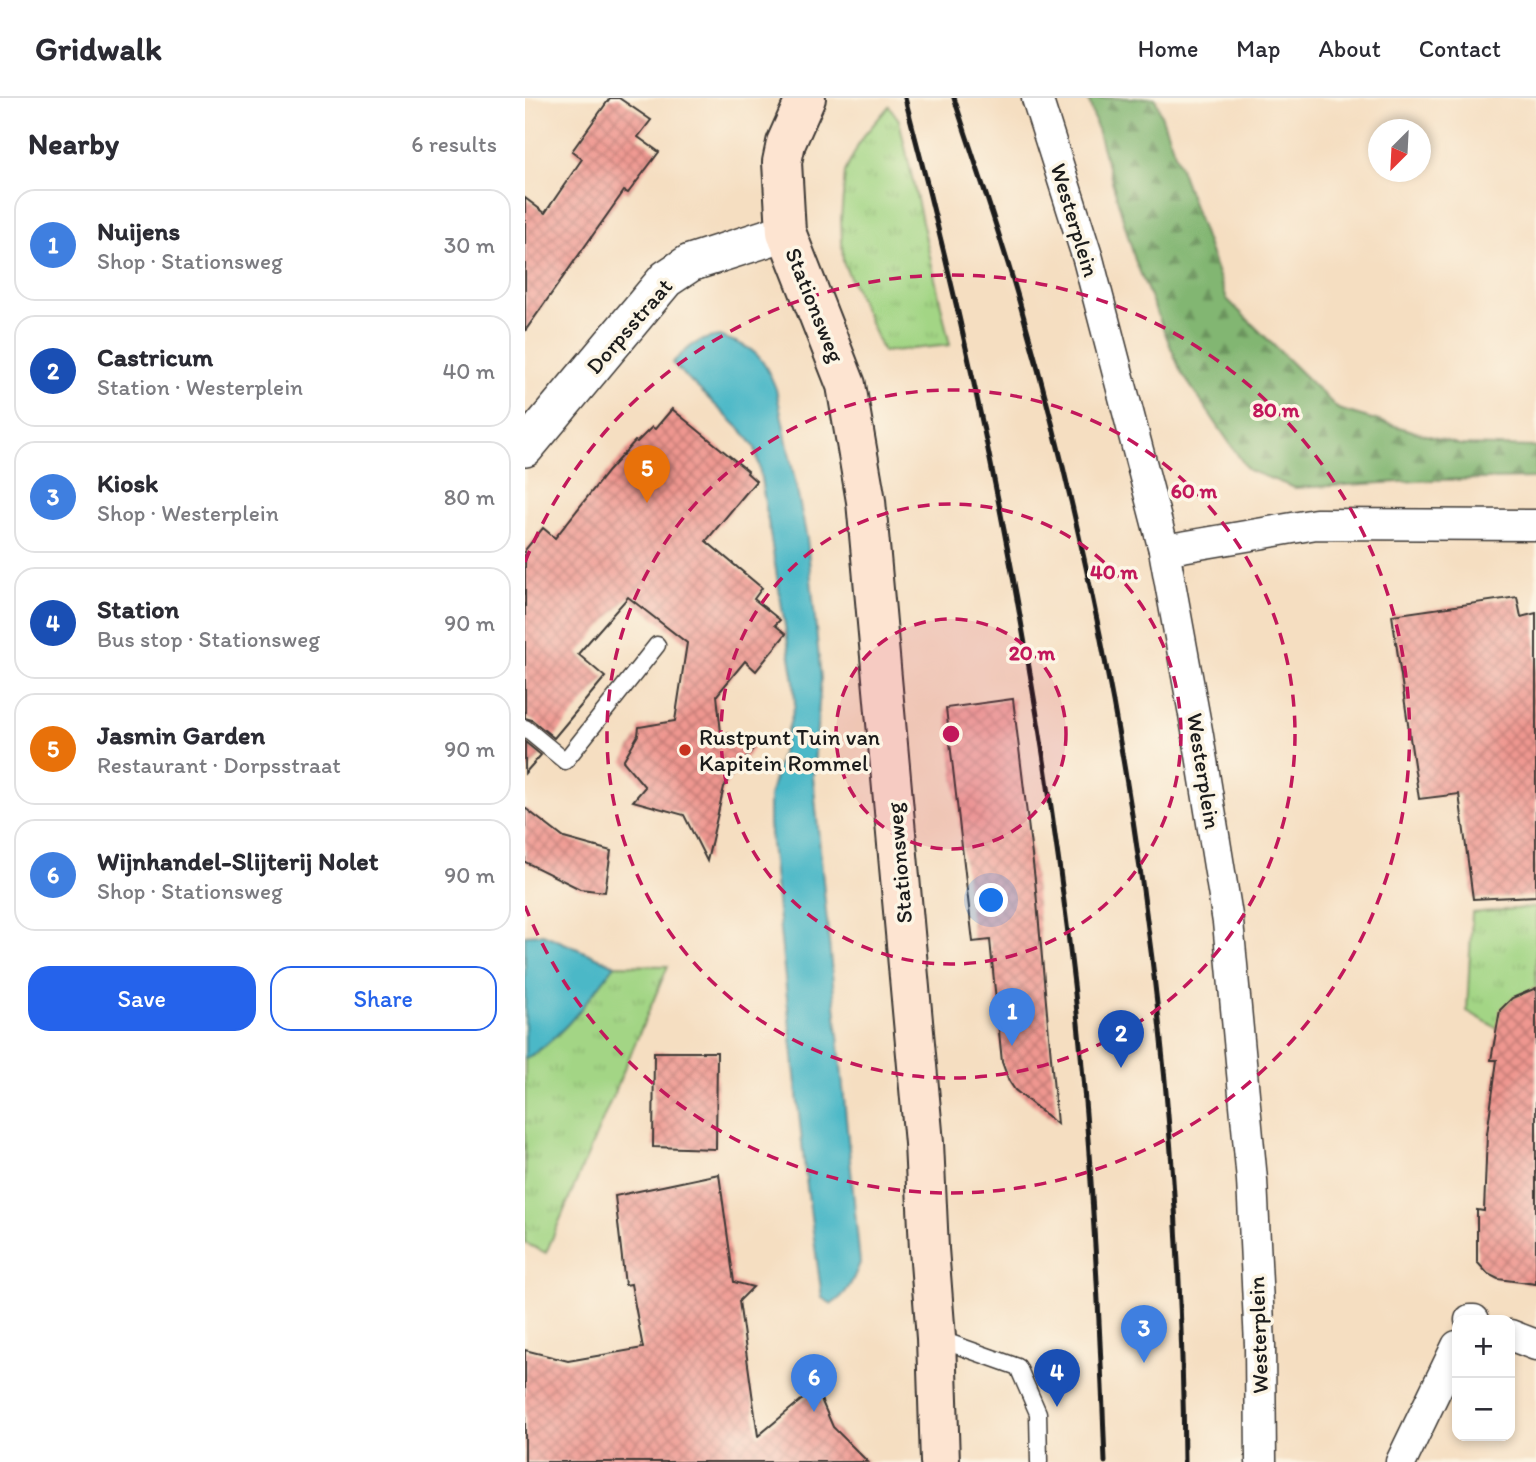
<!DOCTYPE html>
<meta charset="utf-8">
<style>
body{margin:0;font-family:Itim,sans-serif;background:#f7f7f7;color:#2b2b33}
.controls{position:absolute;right:21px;bottom:21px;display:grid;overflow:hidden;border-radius:14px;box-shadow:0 4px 10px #0003}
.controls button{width:63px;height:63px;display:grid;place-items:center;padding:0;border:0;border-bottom:2px solid #e1e1e2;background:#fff;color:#2b2b33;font:35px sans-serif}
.compass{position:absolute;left:843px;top:21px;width:63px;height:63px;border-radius:50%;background:#fff;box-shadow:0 4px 10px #0003;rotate:204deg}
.you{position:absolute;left:467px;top:803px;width:24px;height:24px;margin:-18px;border:5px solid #fff;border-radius:50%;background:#1a73e8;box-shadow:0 0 0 10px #1a73e833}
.badge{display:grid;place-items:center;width:46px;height:46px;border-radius:50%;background:#2563eb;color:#fff;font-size:23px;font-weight:700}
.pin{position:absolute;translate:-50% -58px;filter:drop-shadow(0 2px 4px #0008)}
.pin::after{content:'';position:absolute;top:37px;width:24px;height:21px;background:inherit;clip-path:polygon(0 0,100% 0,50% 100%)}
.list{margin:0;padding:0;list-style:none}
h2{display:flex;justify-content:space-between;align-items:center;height:91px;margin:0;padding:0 28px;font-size:30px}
h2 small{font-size:23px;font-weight:400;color:#7c7c81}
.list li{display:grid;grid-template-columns:46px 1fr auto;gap:21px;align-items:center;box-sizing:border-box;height:112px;margin:0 14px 14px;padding:0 14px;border:2px solid #e1e1e2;border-radius:21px}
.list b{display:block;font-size:26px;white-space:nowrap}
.list p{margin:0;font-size:23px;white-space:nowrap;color:#7c7c81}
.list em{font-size:23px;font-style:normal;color:#7c7c81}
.actions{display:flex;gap:14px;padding:21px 28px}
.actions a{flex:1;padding:16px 0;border:2px solid #2563eb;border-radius:21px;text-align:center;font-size:24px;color:#2563eb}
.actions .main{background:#2563eb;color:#fff}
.map{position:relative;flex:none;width:1011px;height:1364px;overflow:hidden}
header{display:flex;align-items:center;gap:42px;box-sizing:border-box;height:98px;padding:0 35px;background:#fff;border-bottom:2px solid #e1e1e2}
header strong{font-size:33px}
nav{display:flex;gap:38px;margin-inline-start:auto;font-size:24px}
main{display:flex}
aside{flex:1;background:#fff}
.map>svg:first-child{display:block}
.grass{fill:url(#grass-tufts);stroke:#607850;stroke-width:2}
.forest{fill:url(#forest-firs);stroke:#4f6947;stroke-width:2}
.water{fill:#4cb8c7;stroke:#346a72;stroke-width:2}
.building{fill:url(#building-cross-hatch)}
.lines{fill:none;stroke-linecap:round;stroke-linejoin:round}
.service-casing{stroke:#3d3935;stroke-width:19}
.minor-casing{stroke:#3d3935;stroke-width:33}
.tertiary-casing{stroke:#3d3935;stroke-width:40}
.secondary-casing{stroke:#3d3935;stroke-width:42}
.service{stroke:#fff;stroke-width:16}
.minor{stroke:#fff;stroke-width:30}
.tertiary{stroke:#fff;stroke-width:37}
.secondary{stroke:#fde4d1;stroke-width:38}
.rail{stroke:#1c1c1c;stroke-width:5}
.ring{fill:none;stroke:#c2185b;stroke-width:3.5;stroke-dasharray:12 9}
.poi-dot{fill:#c8321e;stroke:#fcf5e5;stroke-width:2.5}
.labels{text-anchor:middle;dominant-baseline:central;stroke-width:7;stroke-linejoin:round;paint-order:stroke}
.street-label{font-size:23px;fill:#1c1c1c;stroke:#fcf5e5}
.poi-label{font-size:23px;fill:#1c1c1c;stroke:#fcf5e5;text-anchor:start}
.centre{fill:#c2185b;stroke:#fcf5e5;stroke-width:3.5}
.ring-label{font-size:21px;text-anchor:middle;font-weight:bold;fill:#c2185b;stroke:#fcf5e5;stroke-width:7;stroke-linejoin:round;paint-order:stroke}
</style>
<header>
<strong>Gridwalk</strong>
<nav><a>Home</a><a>Map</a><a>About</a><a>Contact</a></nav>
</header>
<main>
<aside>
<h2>Nearby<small>6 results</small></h2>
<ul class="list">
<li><span class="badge" style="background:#3f7fe0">1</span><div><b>Nuijens</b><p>Shop · Stationsweg</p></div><em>30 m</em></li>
<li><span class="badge" style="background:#1a4fb4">2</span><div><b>Castricum</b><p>Station · Westerplein</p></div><em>40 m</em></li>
<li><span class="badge" style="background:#3f7fe0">3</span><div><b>Kiosk</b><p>Shop · Westerplein</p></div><em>80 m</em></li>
<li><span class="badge" style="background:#1a4fb4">4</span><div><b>Station</b><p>Bus stop · Stationsweg</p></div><em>90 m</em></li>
<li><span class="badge" style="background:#e8710a">5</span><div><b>Jasmin Garden</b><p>Restaurant · Dorpsstraat</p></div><em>90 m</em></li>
<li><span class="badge" style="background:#3f7fe0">6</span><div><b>Wijnhandel-Slijterij Nolet</b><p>Shop · Stationsweg</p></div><em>90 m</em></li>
</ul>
<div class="actions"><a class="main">Save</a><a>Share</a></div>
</aside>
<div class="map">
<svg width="1011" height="1364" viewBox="0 0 1011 1364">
<defs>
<pattern id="grass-tufts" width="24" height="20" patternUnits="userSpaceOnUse" patternTransform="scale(1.75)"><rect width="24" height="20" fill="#a3d585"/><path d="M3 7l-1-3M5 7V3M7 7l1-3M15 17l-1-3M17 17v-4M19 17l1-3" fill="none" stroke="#8cb672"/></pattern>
<pattern id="forest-firs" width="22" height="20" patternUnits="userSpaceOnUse" patternTransform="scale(1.75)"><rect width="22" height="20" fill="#82b672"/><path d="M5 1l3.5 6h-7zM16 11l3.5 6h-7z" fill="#6a935d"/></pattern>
<pattern id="building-cross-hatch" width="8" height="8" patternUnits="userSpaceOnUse" patternTransform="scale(1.75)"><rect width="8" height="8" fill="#ef9790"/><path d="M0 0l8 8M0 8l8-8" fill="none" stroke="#c17a75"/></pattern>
</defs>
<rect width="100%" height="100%" fill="#fcf5e5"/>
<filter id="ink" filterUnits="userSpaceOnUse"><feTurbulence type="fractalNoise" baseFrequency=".0143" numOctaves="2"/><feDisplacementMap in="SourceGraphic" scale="14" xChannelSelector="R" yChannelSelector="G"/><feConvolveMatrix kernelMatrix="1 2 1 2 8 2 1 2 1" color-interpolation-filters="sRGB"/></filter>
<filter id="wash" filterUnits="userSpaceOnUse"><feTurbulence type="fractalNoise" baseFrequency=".00686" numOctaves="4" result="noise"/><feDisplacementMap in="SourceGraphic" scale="28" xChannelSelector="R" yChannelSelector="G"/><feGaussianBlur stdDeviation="1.57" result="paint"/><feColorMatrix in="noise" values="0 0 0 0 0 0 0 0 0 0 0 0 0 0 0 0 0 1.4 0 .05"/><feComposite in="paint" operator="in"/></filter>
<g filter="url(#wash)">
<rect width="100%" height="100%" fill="#f5dec1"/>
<g class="grass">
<path d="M364,8l10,14 51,225 -67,7 -40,-90 -2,-43 4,-47 16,-33z"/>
<path d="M1011,809v85c-28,7 -29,9 -39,36l-30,-17 5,-98z"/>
<path d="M90,867l53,1 -122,287 -21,-10v-184c37,-20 64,-61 90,-94z"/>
</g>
<path class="forest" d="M563,0h67l72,201 111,110 122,36 76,2v31l-102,2 -139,8 -47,-18 -67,-98 -46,-112z"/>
<g class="water">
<path d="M194,238c35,12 43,17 57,53l31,150 14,140 -8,98 47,486c-7,17 -12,31 -28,41l-10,-6 -17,-126 -36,-348v-27l26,-92 -1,-24 -35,-215 -4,-18 -10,-14 -73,-71c15,-15 25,-24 47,-27z"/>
<path d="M18,836l72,31c-26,33 -53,74 -90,94v-124z"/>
</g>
<g id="blocks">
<g class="building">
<path d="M85,0h9l32,22 -13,17 21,15 -31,41 -4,-2 -99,140v-133l20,15 37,-54 -10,-8z"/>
<path d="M147,311l76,62 -1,2 9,8 -50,60 56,47 -8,11 26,21 -5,5 11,9 -30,37 -11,-10 -28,34 4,38 41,4 -38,50 -17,74 -23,-46 -51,-14 12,-14 -22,-26 15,-26 1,-8 36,-6 12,-78 -59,-46 -50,57 27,23 -51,61 -22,-18 -7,-2v-168l18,-22 12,10 53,-67 27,-30 2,1 15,-15 3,2z"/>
<path d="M992,499l4,20 15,-4v283l-63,3 -14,-105 -40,5 -27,-184z"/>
<path d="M488,601l22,181 22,244 -42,-34 -6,-9 -7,-19 -12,-122 -17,2 -27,-234z"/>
<path d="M0,644l16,13 -16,18z"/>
<path d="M0,710l39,30 47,13 -6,41 -25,-3 -55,-27z"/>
<path d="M1011,890v296l-38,-5 -10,-5 -11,-12v-52l7,1 3,-77 10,-74h-6l9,-50 12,-12z"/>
<path d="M129,954h63l-1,97 -63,-2z"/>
<path d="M194,1076l15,108 19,5 -14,14 19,135 42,-35 17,-11 16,37 35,35h-343v-112l43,11 75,-13 -12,-64 -6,1 -10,-89z"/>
</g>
</g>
</g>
<g filter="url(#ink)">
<use href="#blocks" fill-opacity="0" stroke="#3d3935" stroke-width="2"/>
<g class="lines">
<defs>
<g id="service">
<path d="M0,630l40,33 92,-116"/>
<path d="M411,1240l82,29 20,46 1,49"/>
</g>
<g id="minor">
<path d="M512,0l51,161 76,291 34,186 30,186 24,258 8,165 1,117"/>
<path d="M639,452l152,-26 220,1"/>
<path d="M945,1222h4"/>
<path d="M985,1237l26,10"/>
<path d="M876,1364l56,-116"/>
</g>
<path id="tertiary" d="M0,350l141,-169 24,-16 96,-31"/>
<path id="secondary" d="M281,0l-20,45 -4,19 4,70 60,153 20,116 58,642 5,106 7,89 4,124"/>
</defs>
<use href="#service" class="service-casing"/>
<use href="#minor" class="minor-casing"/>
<use href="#tertiary" class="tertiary-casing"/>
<use href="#secondary" class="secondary-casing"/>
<use href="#service" class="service"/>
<use href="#minor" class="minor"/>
<use href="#tertiary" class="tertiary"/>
<use href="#secondary" class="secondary"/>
<g class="rail">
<path d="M380,0c77,291 135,587 169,886 17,159 25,318 31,478"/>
<path d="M429,0c23,71 48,141 68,213 106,374 159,762 162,1151"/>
</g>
</g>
</g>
<circle cx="426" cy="636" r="115" fill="#c2185b" fill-opacity=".12"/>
<g class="ring">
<circle cx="426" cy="636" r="115"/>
<circle cx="426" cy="636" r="230"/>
<circle cx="426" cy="636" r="344"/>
<path d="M0 464A459 459 0 1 1 0 808"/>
</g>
<circle class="poi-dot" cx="160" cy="652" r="7"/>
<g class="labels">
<g class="street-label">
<text transform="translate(550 122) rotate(73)">Westerplein</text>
<text transform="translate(290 207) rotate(68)">Stationsweg</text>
<text transform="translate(104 228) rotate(-49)">Dorpsstraat</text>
<text transform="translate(679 673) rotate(81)">Westerplein</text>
<text transform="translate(374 765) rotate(-95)">Stationsweg</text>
<text transform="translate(733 1237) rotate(-92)">Westerplein</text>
</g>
<g class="poi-label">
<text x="174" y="639">Rustpunt Tuin van<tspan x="174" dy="26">Kapitein Rommel</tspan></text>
</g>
</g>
<circle cx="426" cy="636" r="10" class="centre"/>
<g class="ring-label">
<text x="751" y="319">80 m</text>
<text x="669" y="400">60 m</text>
<text x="589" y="481">40 m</text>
<text x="507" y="562">20 m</text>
</g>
</svg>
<div class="controls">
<button>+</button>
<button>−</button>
</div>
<svg class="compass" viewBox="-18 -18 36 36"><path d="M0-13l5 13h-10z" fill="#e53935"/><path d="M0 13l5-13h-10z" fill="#7c7c81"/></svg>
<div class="you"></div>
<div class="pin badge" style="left:487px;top:948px;background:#3f7fe0">1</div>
<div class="pin badge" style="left:596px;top:970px;background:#1a4fb4">2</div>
<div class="pin badge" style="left:619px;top:1265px;background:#3f7fe0">3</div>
<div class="pin badge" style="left:532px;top:1309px;background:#1a4fb4">4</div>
<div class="pin badge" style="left:122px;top:405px;background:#e8710a">5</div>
<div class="pin badge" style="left:289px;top:1314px;background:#3f7fe0">6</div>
</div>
</main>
